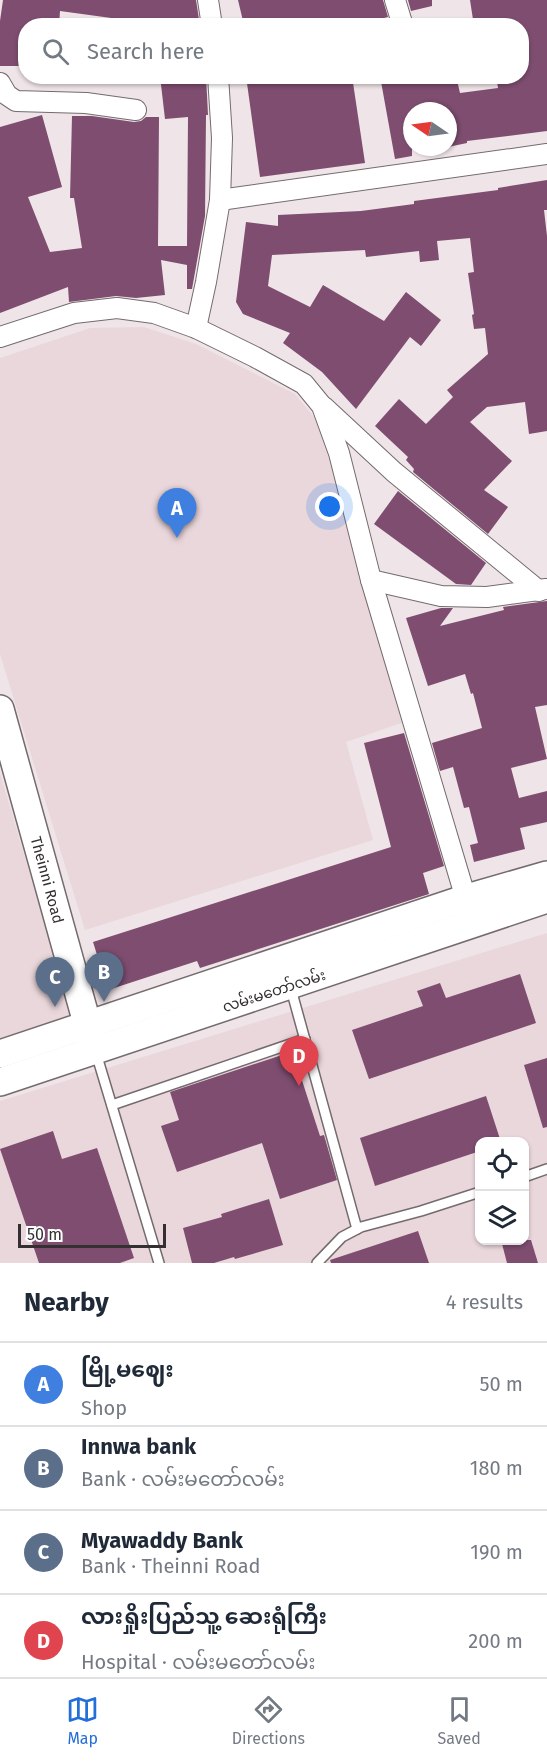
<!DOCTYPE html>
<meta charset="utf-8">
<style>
body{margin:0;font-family:"Fira Sans","Noto Sans Myanmar",sans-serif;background:#f6f6f7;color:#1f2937}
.controls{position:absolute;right:18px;bottom:18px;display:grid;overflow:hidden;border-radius:12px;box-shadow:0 2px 4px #0004}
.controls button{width:54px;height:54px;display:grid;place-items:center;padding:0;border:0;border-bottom:2px solid #e0e1e3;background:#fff;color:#1f2937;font:30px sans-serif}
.compass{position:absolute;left:403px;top:102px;width:54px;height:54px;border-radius:50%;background:#fff;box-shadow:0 2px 4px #0004;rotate:283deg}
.scale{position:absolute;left:18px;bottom:15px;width:148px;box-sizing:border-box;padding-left:6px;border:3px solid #343031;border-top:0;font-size:16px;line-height:21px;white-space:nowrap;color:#343031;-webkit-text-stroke:4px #fff;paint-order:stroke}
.you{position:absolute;left:330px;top:507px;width:21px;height:21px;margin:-15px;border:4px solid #fff;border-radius:50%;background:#1a73e8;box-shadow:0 0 0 9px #1a73e833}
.badge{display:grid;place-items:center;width:39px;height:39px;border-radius:50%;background:#246ed9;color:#fff;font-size:20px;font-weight:700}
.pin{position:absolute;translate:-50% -50px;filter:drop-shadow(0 2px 3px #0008)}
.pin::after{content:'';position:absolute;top:32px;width:21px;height:18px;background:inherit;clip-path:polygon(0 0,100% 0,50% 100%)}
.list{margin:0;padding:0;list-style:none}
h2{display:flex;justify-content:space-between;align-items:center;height:78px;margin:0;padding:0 24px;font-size:26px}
h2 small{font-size:20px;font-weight:400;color:#747a83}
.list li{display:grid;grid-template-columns:39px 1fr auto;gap:18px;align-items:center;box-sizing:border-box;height:84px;padding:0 24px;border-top:2px solid #e0e1e3}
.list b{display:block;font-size:22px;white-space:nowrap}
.list p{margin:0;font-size:20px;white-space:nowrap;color:#747a83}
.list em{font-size:20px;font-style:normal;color:#747a83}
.icon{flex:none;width:33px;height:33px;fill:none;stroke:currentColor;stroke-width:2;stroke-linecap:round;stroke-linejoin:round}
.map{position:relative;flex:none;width:547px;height:1263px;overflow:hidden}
.search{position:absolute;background:#fff;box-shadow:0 2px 4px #0004;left:18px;right:18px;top:18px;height:66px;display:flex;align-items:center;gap:15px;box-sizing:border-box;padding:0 21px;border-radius:24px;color:#747a83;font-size:22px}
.sheet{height:414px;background:#fff}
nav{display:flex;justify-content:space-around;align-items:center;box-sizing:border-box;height:84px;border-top:2px solid #e0e1e3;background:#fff;font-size:16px;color:#747a83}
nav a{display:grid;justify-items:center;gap:3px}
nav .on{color:#246ed9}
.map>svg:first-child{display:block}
.built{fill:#ead7dc;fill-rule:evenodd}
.building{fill:#7e4d70}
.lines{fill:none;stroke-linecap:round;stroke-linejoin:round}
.lane-casing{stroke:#746b6d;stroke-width:12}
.street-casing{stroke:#746b6d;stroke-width:22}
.secondary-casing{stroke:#746b6d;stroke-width:30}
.lane{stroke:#fff;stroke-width:9}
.street{stroke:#fff;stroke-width:20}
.secondary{stroke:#fff;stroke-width:27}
.labels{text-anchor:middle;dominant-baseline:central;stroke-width:6;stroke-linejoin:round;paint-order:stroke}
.street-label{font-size:15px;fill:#343031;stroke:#fff}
</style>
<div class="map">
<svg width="547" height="1263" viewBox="0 0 547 1263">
<rect width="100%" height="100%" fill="#efe4e7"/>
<g class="built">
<path d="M144,327l52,17 99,50 24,29 88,298 -61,21 27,98 -288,90 -85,-276v-296l90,-30z"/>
<path d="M0,773l73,247 -73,25z"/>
<path d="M547,933v330h-547v-162zM480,1142h44v98h-44z"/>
</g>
<g class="building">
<path d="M3,0h193l4,26h-75l1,-6 -66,-9 -1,15h-33v24h-6v16h-20v-45z"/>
<path d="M238,0h145l5,17 -37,9h-13l-2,-7 -22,7h-66l-1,-6 -4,1z"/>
<path d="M408,0h24v6l-21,5z"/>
<path d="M470,0h77v131l-80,10v2l-19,4v-36h-36v45l-17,3 -15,-83h76l4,17 38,-5 -2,-12h26v-50h-48z"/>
<path d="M160,76h46l2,39h-2l-1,101 -13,73h-5v-24l-26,-5 4,35 -29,3 -20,-2 -47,6 -1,-15 -68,26v-186l42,-12 20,72 -34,10 22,55 32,-4 -8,-50h-4l2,-82h20l42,6 7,-1 5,-4h13l-1,129h29l1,-129 -23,2z"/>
<path d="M246,76h106l13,87 -105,14z"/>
<path d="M547,180v30h-3l3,26v195l-18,3 -4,-32 -38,5 -17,15 42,39 -28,29 24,17 -20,27 -75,-62 1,-3 -8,-9 2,-3 -33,-31 24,-27 27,25 27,-27 -6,-7 41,-36 -3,-26 -11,1 -2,-14 2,-1 -6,-41 6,-1 -4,-34 -33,3 2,19 -19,2 -1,-11 -53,6 -1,-7 -93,5 -4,31 42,21 13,-22 61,36 22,-29 35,28 -20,26 -11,-9 -54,72 -34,-37 -39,-29 7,-10 -47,-19 -7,-12 10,-80 32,4v-11l83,-4 53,-7v-3l84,-11v-2z"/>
<path d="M398,491l88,72 -15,22 -15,-1 -82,-60z"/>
<path d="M547,601v104l-12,2 12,52 -36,9 8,30 28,-7v31l-27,6 5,21 -51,13 -4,-17 8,-2 -9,-36 -5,1 -11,-41 -13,4 -8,-28 50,-15 -9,-35 -2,1 -6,-20 -37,12 -22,-68 35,-10h12l-13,18 64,-16 -1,-3z"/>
<path d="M404,733l40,133 -21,7 6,21 -229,74 -3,-7 -89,29 -15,-48 298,-95 -27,-104z"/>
<path d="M520,974l16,49 -167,56 -17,-49 71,-24 -6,-15 23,-8 6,15z"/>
<path d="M282,1055l6,16 10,-3 22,68 4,-1 13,45 -57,19 -18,-56 -85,29 -16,-46 18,-6 -9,-28z"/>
<path d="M547,1058v69l-4,1 -19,-63z"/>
<path d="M486,1096l15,46h-21v9l-105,35 -15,-48z"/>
<path d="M53,1131l9,28 35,-11 37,110 -14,5h-81l-39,-114z"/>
<path d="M269,1199l14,46 -48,14 -1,-2 -20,6h-22l-9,-35 39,-11 -1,-3z"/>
<path d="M418,1231l11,32h-98l-1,-3z"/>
<path d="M501,1240h30l7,23h-31z"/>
</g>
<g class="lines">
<defs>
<g id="lane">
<path d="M291,989l66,240"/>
<path d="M96,1053l63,210"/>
<path d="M112,1105l193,-66"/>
<path d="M524,1177l23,-8"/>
<path d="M317,1263l25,-26 19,-10 60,-16 59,-19"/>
</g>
<g id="street">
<path d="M208,0l4,26"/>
<path d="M395,0l8,26"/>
<path d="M218,76l4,62 -2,62"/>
<path d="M0,83l7,12 9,6 70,2 50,7"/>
<path d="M196,328l10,-46 14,-82 327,-46"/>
<path d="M0,337l74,-24 43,-5 37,5 42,15 59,29 49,27 18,22 17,47 32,127 98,329"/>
<path d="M324,407l70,65 145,119"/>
<path d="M371,580l70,16 46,1 59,-8"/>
</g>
<g id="secondary">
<path d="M0,709l92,332"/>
<path d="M0,1054l467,-156 80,-23"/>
<path d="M0,1082l547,-183"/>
</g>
</defs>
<use href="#lane" class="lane-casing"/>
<use href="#street" class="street-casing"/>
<use href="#secondary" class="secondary-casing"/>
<use href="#lane" class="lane"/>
<use href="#street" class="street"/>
<use href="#secondary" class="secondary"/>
</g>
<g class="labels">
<g class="street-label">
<text transform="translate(47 880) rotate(75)">Theinni Road</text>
<text transform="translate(274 991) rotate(-18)">လမ်းမတော်လမ်း</text>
</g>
</g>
</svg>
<div class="controls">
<button><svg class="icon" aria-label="locate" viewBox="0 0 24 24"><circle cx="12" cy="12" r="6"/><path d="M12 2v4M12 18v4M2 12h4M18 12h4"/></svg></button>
<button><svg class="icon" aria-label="layers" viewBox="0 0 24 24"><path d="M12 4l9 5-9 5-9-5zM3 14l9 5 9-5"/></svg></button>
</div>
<svg class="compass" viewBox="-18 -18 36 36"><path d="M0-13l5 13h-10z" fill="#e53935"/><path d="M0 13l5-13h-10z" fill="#747a83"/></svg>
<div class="scale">50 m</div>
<div class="you"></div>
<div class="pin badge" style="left:177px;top:538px;background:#3f7fe0">A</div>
<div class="pin badge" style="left:104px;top:1002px;background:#5c6f8a">B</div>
<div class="pin badge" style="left:55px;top:1007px;background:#5c6f8a">C</div>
<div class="pin badge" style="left:299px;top:1086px;background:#e0444e">D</div>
<div class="search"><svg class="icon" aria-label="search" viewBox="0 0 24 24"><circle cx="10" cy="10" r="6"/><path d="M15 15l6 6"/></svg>Search here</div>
</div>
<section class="sheet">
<h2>Nearby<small>4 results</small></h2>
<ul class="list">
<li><span class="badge" style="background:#3f7fe0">A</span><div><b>မြို့မဈေး</b><p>Shop</p></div><em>50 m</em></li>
<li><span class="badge" style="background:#5c6f8a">B</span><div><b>Innwa bank</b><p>Bank · လမ်းမတော်လမ်း</p></div><em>180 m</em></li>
<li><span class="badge" style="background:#5c6f8a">C</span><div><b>Myawaddy Bank</b><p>Bank · Theinni Road</p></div><em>190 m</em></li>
<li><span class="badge" style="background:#e0444e">D</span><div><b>လားရှိုးပြည်သူ့ ဆေးရုံကြီး</b><p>Hospital · လမ်းမတော်လမ်း</p></div><em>200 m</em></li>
</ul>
</section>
<nav>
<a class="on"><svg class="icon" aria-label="map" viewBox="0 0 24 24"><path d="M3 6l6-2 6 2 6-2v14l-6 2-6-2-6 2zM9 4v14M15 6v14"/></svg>Map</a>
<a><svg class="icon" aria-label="directions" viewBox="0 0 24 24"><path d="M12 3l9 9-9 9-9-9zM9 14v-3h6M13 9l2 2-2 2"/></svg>Directions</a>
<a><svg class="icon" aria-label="saved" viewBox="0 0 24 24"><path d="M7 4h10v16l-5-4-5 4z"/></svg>Saved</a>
</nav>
